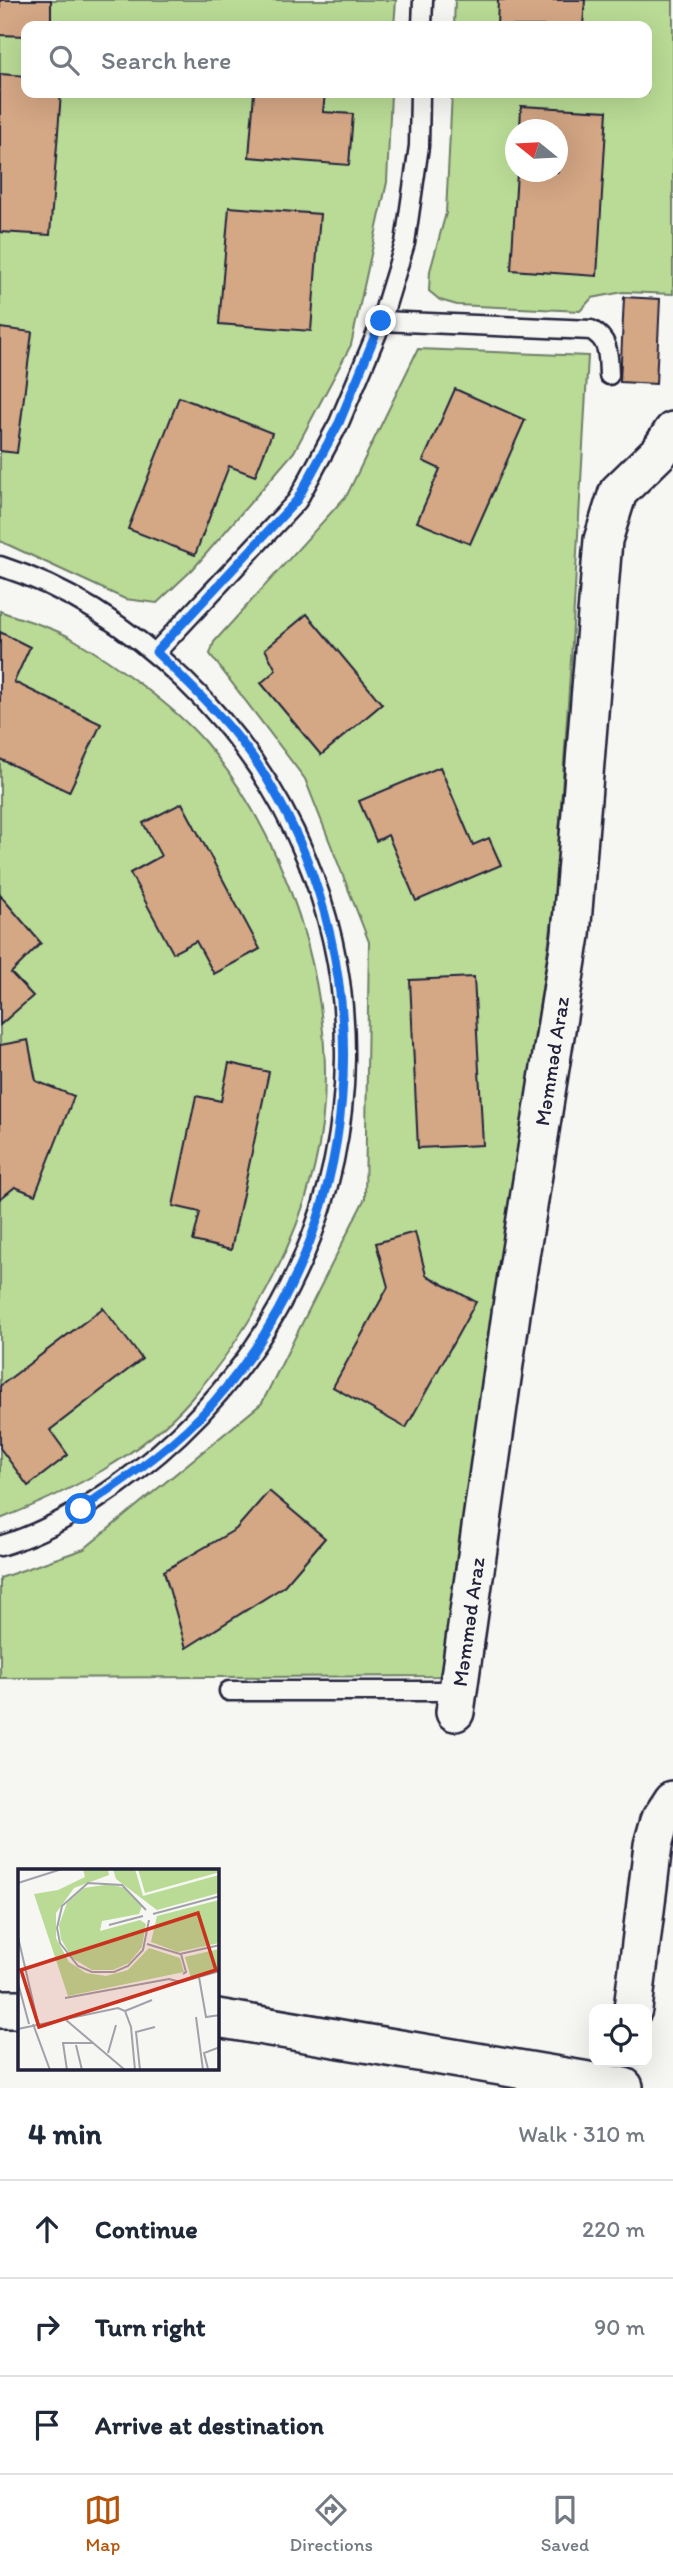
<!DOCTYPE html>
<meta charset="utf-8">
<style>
body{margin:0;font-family:Itim,sans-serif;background:#f2f2f3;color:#1f2937}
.controls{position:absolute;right:21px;bottom:21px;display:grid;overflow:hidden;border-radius:14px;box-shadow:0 7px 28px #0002}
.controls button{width:63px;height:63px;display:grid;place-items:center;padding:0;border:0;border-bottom:2px solid #e0e1e3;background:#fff;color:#1f2937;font:35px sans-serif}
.compass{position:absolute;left:505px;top:119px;width:63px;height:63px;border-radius:50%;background:#fff;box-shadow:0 7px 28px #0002;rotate:288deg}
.stop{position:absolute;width:21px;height:21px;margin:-16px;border:5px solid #1a73e8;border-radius:50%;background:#fff}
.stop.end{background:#1a73e8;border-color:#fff;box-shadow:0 2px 7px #0008}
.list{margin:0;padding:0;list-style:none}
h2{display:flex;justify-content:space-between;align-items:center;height:91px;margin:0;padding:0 28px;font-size:30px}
h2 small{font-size:23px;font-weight:400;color:#747a83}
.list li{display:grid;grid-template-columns:46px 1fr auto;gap:21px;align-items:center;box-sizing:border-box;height:98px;padding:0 28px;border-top:2px solid #e0e1e3}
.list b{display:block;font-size:26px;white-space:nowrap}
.list em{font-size:23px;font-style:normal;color:#747a83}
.icon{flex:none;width:38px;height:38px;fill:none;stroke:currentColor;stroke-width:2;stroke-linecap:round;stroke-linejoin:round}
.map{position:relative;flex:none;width:673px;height:2088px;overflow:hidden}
.search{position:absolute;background:#fff;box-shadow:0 7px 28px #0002;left:21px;right:21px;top:21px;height:77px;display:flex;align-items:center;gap:18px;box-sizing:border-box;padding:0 24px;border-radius:14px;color:#747a83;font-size:26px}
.sheet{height:385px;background:#fff}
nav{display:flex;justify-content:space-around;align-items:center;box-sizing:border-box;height:98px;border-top:2px solid #e0e1e3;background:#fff;font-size:19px;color:#747a83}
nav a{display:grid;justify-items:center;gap:4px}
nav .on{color:#b45309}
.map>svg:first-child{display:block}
.green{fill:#b9db95;stroke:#6e7e68;stroke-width:2;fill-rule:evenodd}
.building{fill:#d4a785;stroke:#22223b;stroke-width:2}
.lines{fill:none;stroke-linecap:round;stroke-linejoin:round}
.service-casing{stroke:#22223b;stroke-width:23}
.minor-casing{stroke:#22223b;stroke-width:42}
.service{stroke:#f6f6f2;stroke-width:18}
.minor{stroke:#f6f6f2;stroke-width:37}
.route{stroke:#1a73e8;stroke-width:9}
.labels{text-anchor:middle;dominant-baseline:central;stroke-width:5;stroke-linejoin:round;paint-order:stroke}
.street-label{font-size:21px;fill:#22223b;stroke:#f6f6f2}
.inset-road{fill:none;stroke:#a1a1a9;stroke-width:2}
.view{fill:#c8321e;fill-opacity:0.15;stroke:#c8321e;stroke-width:3.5}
.inset-edge{fill:none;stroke:#22223b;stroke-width:3.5}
</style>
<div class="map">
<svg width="673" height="2088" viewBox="0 0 673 2088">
<rect width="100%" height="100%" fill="#f6f6f2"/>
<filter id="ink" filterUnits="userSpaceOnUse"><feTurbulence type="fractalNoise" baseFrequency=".0143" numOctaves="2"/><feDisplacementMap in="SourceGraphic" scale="14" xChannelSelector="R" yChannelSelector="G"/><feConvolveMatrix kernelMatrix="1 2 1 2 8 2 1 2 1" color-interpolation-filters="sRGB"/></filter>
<g filter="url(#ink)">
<g class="green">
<path d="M0,0h396l-2,26h-368v67h365l-4,89 -36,163 -57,107 -101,117 -36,34 -32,-4 -125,-58z"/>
<path d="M455,0h218v294l-50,-2 -31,6 -12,13 -123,-6 -17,-5 -11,-9 1,-20 16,-58 6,-120h195v-67h-193zM516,130h42v42h-42z"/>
<path d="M418,349l170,7 -17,304 -17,247 -112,769 -442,2v-100l84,-29 178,-146 103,-205 4,-256 -64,-163 -95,-125 4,-12 133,-147z"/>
<path d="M0,611c23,9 51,15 73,28 40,23 102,68 132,103 92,108 144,286 109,427 -21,84 -66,165 -123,230 -50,57 -122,93 -191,120z"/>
</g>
<g class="building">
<path d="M0,0h51v26h-25v10l-26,-1z"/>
<path d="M498,0h87l-2,26h-86z"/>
<path d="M0,74l26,2v17h35l-11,142 -50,-3z"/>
<path d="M254,93h71l-2,19 30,2 -4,51 -100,-8z"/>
<path d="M521,106l86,5 -10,165 -86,-6 6,-98h41v-42h-38z"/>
<path d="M229,207l91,7 -9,117 -92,-7z"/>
<path d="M624,297l36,2 -4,85 -36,-2z"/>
<path d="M0,328l32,4 -15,121 -17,-2z"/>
<path d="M455,389l70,31 -55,124 -53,-22 23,-53 -17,-8z"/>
<path d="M179,397l93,36 -17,43 -26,-10 -34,89 -67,-26z"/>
<path d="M307,614l75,90 -61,51 -60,-72 15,-13 -11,-21z"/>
<path d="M0,632l30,15 -16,35 87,42 -32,68 -69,-33z"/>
<path d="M440,767l33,78 16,-7 12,27 -85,36 -28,-66 -12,6 -17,-40z"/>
<path d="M182,803l78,146 -46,25 -18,-33 -23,12 -43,-80 31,-17 -18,-33z"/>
<path d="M0,895l41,48 -30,30 22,23 -33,29z"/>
<path d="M474,977l9,168 -65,3 -8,-168z"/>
<path d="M28,1040l8,41 38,15 -39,99 -20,-8 -15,12v-154z"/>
<path d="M229,1063l40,9 -38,178 -38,-9 7,-29 -27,-6 23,-110 25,5z"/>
<path d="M415,1232l11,43 50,27 -70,126 -73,-41 55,-100 -12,-44z"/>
<path d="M103,1308l39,51 -92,71 18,25 -40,31 -28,-38v-62z"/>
<path d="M269,1491l56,47 -42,49 -97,61 -22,-77 72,-42z"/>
</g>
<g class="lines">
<defs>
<g id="service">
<path d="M422,26l1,-26"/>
<path d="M381,321l210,9c19,10 17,26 18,45"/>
<path d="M0,566c69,22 132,64 184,114 218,209 213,548 -5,755 -48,45 -115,92 -179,111"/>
<path d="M156,652l141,-151 42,-78 40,-95 26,-85 14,-97 1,-53"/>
<path d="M229,1691h229"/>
</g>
<g id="minor">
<path id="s1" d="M455,1712l57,-405 59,-372 32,-395 15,-48 42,-41 13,-20"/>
<path d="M0,2009h19"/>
<path d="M633,2009l20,-164 7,-25 13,-20"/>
<path d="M217,2018l407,69"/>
</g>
</defs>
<use href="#service" class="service-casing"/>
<use href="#minor" class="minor-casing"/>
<use href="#service" class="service"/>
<use href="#minor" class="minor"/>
</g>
</g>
<g class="lines" filter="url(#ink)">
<path class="route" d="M81,1509c47,-32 94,-63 132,-106 152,-172 173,-428 54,-624 -29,-49 -71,-88 -111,-127l141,-152 42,-77 42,-102"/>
</g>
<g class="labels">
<g class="street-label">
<text stroke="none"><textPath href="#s1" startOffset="658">Məmməd Araz</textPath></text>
<text stroke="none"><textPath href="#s1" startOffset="91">Məmməd Araz</textPath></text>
</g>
</g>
<g transform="translate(18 1869)">
<rect width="201" height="201" fill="#f6f6f2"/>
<path d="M65,0h25l1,6 -35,13 -18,25v25l13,24 17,11 20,3 22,-6 21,-22 31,10 4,14 -116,24 -34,-102 24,-4 27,-13zM95,0h22l8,27 76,-21v18l-62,17 -41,-31zM120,0h81l1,3 -75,21zM93,15l13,4 18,18 -3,8 -37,7 -2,10 40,-11 6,4 -4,23 -13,16 -16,7h-21l-20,-12 -11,-19 -2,-14 8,-22 17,-15zM201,31v43l-41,9 -27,-10 6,-26zM201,80v21l-28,8 -6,-21z" fill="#b9db95"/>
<path class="inset-road" d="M0,14l44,-14M128,41l-24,-25 -34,-2 -26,23 -5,22 3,15 18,23 14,6h22l14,-6 15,-16 6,-30M135,45l67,-18M91,56l34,-9M0,68l20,86M129,75l33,10 40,-9M163,85l5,18 -3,2M181,108l7,40 14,-2M0,114l11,41M47,129l104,-19 12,3 39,-11M107,142l27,-11M178,148l7,53M48,151l59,50M15,155l17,46M0,160l100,-21 7,3 6,16 4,43M58,176l6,25M90,184l8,-28M190,200l-4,-16 16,-6M49,201l-4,-27h31M122,201l-4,-38 19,-5"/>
<path class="view" d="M180,44l18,57 -177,57 -18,-57z"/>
<rect width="201" height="201" class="inset-edge"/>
</g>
</svg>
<div class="controls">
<button><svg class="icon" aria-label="locate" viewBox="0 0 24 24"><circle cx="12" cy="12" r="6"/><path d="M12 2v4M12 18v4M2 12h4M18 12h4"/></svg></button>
</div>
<svg class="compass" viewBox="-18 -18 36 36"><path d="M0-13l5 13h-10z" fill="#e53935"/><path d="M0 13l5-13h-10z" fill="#747a83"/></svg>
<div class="stop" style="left:81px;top:1509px"></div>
<div class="stop end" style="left:381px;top:321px"></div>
<div class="search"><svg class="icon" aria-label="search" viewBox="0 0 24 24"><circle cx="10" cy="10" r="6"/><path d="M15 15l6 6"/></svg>Search here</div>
</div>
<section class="sheet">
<h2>4 min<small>Walk · 310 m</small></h2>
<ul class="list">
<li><svg class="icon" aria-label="ahead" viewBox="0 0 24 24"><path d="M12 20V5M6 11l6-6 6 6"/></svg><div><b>Continue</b></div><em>220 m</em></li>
<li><svg class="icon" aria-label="right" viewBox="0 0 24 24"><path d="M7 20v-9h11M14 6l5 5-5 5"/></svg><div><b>Turn right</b></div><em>90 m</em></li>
<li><svg class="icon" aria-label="arrive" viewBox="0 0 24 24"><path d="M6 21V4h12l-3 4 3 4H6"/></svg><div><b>Arrive at destination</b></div></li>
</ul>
</section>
<nav>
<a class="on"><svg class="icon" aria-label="map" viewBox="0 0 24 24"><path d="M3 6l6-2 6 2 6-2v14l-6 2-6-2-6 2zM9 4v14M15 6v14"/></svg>Map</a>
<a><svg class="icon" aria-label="directions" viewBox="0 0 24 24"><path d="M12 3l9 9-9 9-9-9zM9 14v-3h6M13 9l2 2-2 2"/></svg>Directions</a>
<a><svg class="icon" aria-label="saved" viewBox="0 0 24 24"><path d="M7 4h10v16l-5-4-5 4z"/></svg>Saved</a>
</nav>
